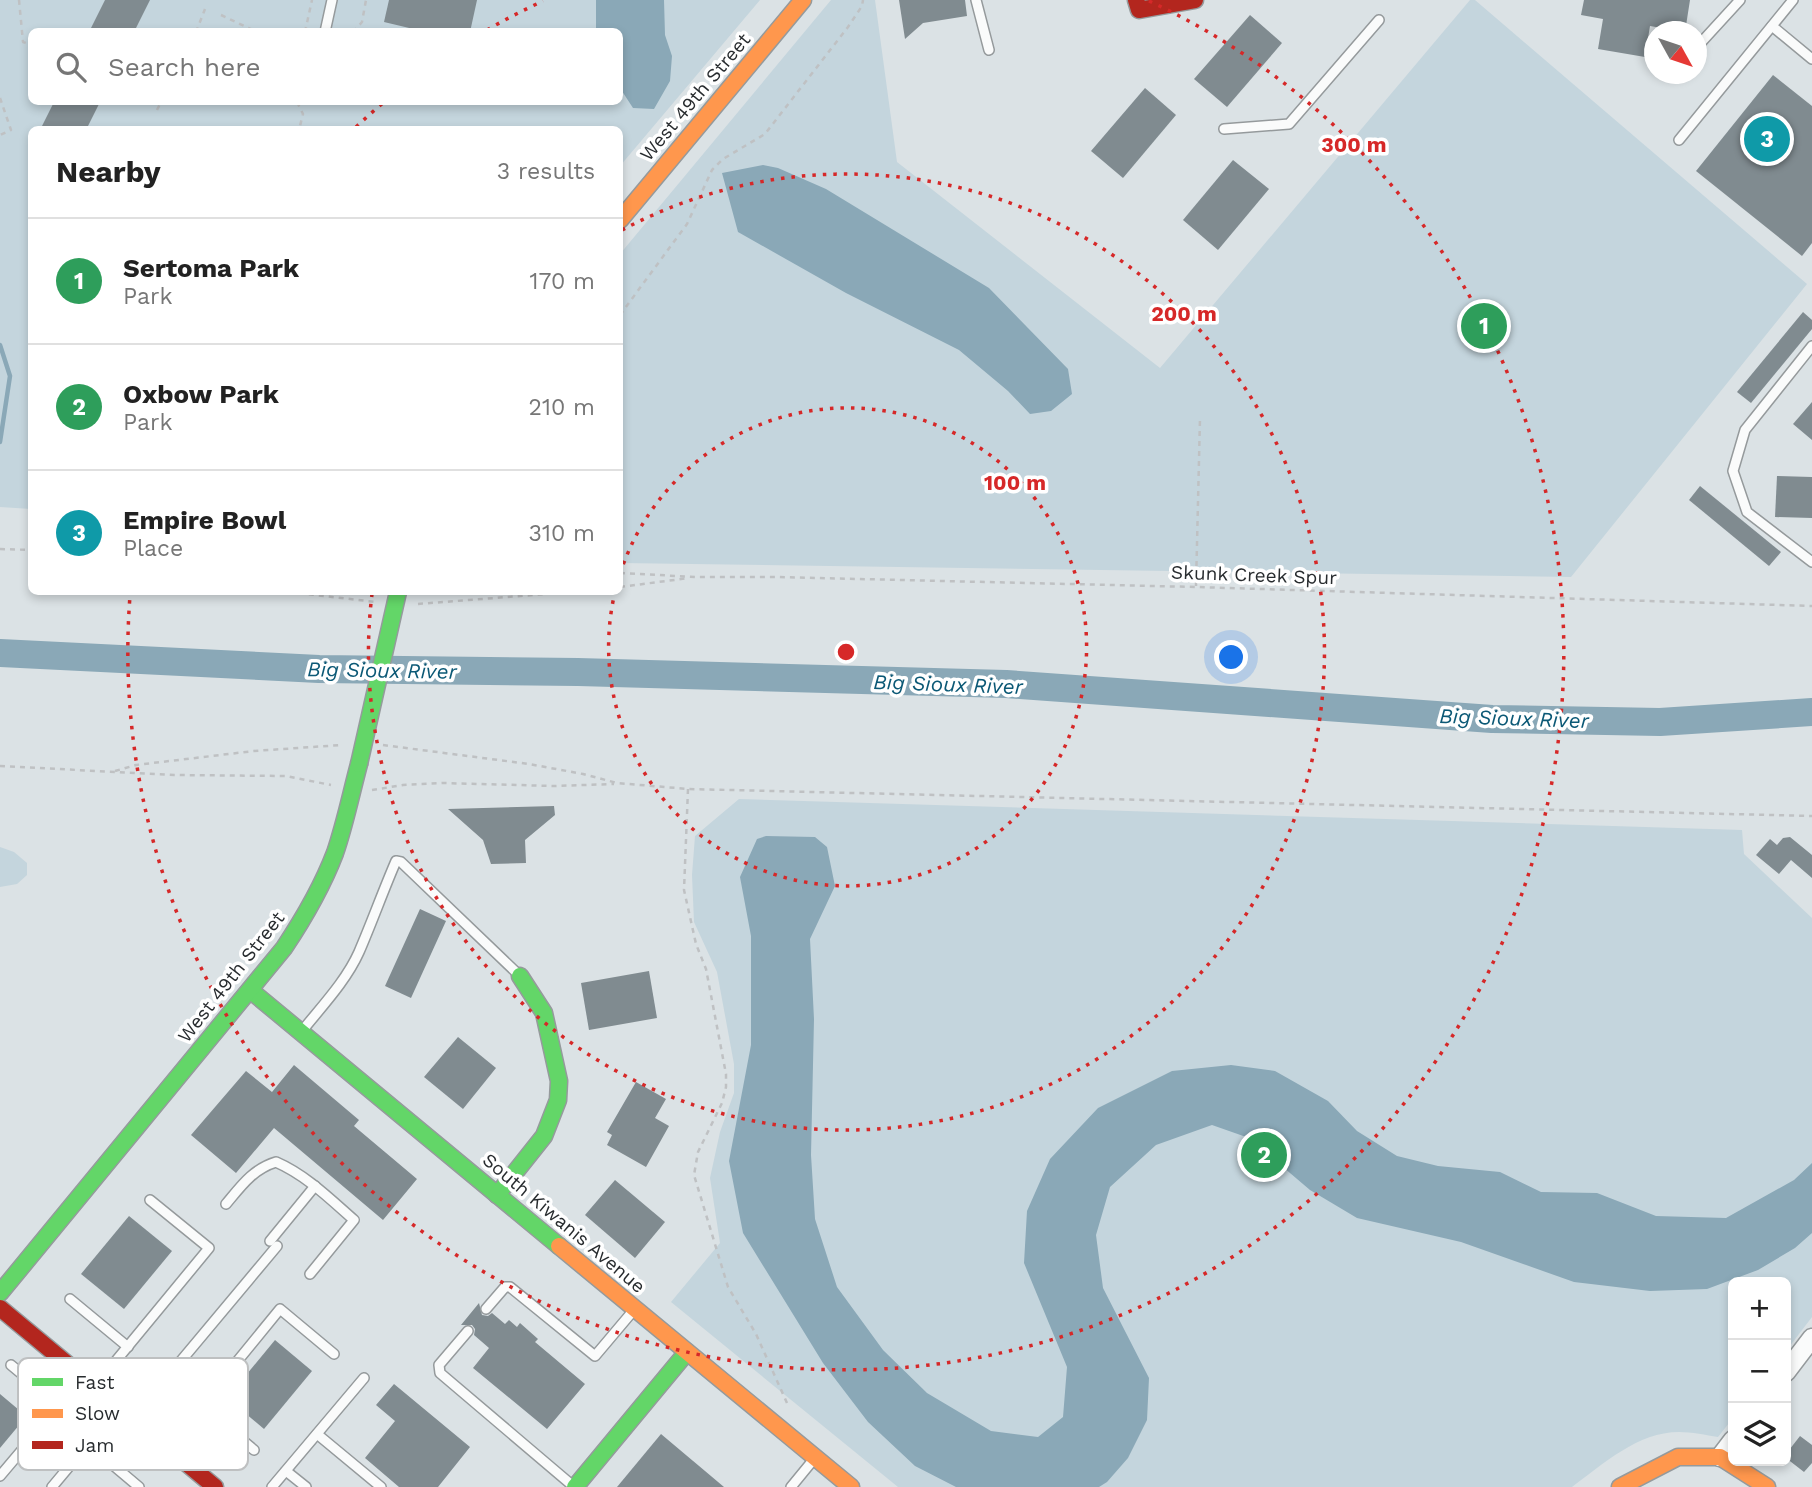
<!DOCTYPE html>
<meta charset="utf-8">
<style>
body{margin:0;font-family:"Work Sans",sans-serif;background:#f2f2f2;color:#222}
.controls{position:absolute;right:21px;bottom:21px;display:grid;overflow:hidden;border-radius:10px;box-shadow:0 4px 10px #0003}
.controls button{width:63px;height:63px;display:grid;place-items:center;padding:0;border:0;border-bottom:2px solid #e0e0e0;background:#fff;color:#222;font:35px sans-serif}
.compass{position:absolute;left:1644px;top:21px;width:63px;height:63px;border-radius:50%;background:#fff;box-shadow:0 4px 10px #0003;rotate:130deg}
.you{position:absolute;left:1232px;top:658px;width:24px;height:24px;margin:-18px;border:5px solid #fff;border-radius:50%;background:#1a73e8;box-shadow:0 0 0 10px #1a73e833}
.badge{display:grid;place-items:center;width:46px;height:46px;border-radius:50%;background:#676c6f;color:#fff;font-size:23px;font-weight:700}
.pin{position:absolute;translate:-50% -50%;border:4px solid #fff;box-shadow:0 2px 7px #0006}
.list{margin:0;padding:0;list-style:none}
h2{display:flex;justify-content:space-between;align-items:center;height:91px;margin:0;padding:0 28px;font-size:30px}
h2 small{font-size:23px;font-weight:400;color:#767676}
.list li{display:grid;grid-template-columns:46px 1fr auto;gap:21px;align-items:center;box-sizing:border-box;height:126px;padding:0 28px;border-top:2px solid #e0e0e0}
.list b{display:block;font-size:26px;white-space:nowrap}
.list p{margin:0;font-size:23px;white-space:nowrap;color:#767676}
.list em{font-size:23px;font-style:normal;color:#767676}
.icon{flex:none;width:38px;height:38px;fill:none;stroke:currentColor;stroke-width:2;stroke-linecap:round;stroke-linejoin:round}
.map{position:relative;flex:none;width:1812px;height:1487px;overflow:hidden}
.search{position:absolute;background:#fff;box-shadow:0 4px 10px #0003;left:28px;top:28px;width:595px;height:77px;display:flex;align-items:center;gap:18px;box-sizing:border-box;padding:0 24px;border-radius:10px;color:#767676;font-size:26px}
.panel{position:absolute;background:#fff;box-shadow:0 4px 10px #0003;left:28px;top:126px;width:595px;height:469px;border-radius:10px}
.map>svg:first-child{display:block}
.green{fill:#c4d5dd;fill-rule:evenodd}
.water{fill:#8aa8b7}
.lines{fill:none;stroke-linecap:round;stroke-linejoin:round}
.stream{stroke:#8aa8b7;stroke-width:4.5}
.river{stroke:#8aa8b7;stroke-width:28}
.building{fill:#808b90}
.lane-casing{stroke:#959a9c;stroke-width:12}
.street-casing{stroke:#959a9c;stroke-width:21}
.fast-casing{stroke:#959a9c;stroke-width:19}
.slow-casing{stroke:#959a9c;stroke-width:19}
.jam-casing{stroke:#959a9c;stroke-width:19}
.path{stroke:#bfc1c3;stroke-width:2.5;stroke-dasharray:5 5;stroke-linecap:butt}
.lane{stroke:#fafbfb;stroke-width:9}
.street{stroke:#fafbfb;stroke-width:18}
.fast{stroke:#63d668;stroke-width:16}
.slow{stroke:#ff974d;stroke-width:16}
.jam{stroke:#b3261e;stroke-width:16}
.fast-bridge-casing{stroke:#959a9c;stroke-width:19;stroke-linecap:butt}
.fast-bridge{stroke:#63d668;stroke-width:16}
.ring{fill:none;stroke:#d62828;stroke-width:3.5;stroke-dasharray:3.5 7}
.labels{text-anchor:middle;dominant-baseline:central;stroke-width:7;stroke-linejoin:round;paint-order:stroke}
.street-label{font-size:19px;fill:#282c2f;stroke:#fff}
.water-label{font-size:21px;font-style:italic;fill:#0c5976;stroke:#fff}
.key{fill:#fff;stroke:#bec0c1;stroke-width:2}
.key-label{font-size:19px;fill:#282c2f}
.centre{fill:#d62828;stroke:#fff;stroke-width:3.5}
.ring-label{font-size:21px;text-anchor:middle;font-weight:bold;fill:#d62828;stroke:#fff;stroke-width:7;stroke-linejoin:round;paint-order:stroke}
</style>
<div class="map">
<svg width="1812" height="1487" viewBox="0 0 1812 1487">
<rect width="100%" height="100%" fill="#dbe2e5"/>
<g class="green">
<path d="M0,0h760l-140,166v-36h-588l-1,379 -31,-2zM32,32h588v70h-588z"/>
<path d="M831,0h44l22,162 263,206 310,-368h5l332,284 -236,293 -951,-14v-309z"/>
<path d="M739,799l1003,31 2,24 68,64v399l-26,34v-69h-53v136l-15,19c-12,-2 -26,-5 -39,-5 -41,0 -76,32 -107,55h-674l-227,-185 49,-59 -10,-65 10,-46 14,-39v-29l-17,-92 -23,-50 -2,-47 3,-39z"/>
<path d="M0,847l14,5 13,11v12l-10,9 -17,3z"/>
</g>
<g class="water">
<path d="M596,0h68l1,35 7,21 -2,25 -16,28 -21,-1 -13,-20v-56l-24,-1z"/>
<path d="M763,165l15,3 48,21 163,99 79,81 4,25 -21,17 -21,3 -22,-23 -49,-41 -113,-57 -108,-61 -16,-59z"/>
<path d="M766,836l49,1 12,10 8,39 -25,53 4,80 -3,136 4,64 22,68 46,63 44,43 64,38 47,6 25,-20 4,-50 -43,-104 3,-52 23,-52 48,-51 74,-37 59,-6 44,6 53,30 29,30 40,25 41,10 62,6 41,20 56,1 59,23 70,2 68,-38 18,-17v70l-17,15 -37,22 -51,19 -57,2 -76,-9 -113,-40 -104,-24 -47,-28 -61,-52 -37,-13 -56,20 -46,42 -14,48 7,53 46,90 -2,42 -19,38 -21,24 -8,5h-143l-41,-21 -47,-44 -45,-59 -80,-130 -14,-72 22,-116v-109l-11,-59 17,-38z"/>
</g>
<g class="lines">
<path class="stream" d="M0,345l10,31 -10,66"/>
<path class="river" d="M0,653l319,16 259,3 428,12 486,35 168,3 152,-10"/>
</g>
<g class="building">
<path d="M105,0h45l-16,32h-45z"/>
<path d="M389,0h88l-7,32h-44l-42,-10z"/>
<path d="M899,0h66l2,16 -44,7 -18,16z"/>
<path d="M1584,0h106l-5,32 -35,-6 -5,31 -47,-8 5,-30 -22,-4z"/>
<path d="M1250,15l32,28 -55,64 -33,-28z"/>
<path d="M1773,75l39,31v137l-10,13 -106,-85z"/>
<path d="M1145,88l31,27 -53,63 -32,-27z"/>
<path d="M54,102h46l-14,28h-46z"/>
<path d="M1233,160l36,29 -51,61 -35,-30z"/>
<path d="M1803,312l9,8v9l-61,74 -14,-11z"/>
<path d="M1812,402v38l-19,-16z"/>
<path d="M1777,476l35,1v41l-37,-1z"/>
<path d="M1700,486l81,66 -12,14 -80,-66z"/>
<path d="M554,806l1,9 -30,25 1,23 -35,1 -8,-24 -35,-31z"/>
<path d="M1790,837l22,18v23l-21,-18 -12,14 -23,-19 14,-16 7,6 6,-7z"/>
<path d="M420,909l26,12 -35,77 -26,-12z"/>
<path d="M649,971l8,47 -68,12 -8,-47z"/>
<path d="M458,1037l38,31 -33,41 -39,-32z"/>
<path d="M294,1065l65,55 -5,6 63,53 -34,41 -109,-92 -38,45 -45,-38 55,-64 26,21z"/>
<path d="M636,1082l30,17 -11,19 14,8 -23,41 -39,-22 5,-10 -5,-3z"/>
<path d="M615,1180l50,42 -30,36 -50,-43z"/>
<path d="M129,1216l43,35 -48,58 -43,-35z"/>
<path d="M479,1303l3,12 6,1 4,-3 13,11 4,-4 8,7 3,-4 18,16 -3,3 50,42 -38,45 -74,-61 16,-20 -15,-13 1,-6 -3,-4h-11z"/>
<path d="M275,1340l37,31 -48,58 -37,-31z"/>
<path d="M394,1384l76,63 -32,40h-39l-34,-29 30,-37 -19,-16z"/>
<path d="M0,1394l19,16 1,14 -20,24z"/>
<path d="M661,1434l63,53h-107z"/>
<path d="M1800,1436l12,9v18l-8,9 -18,-14v-4z"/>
</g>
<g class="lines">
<defs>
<g id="lane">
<path d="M976,0l13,50"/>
<path d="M1772,26l40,33"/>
<path d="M325,32l7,-32"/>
<path d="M1696,48l44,-48"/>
<path d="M1224,129l65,-5 90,-104"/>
<path d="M1679,140l114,-140"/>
<path d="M1812,346l-67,84 -12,41 14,41 65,50"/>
<path d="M302,1031c20,-25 44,-50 57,-79 13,-30 24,-61 37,-91l5,1 118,113"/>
<path d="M226,1204c15,-18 27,-35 50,-42 30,13 54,37 78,58l-44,54"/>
<path d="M270,1241l45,-55"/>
<path d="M70,1299l58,48"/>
<path d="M486,1309l19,-22h5l85,69 38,-45"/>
<path d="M468,1331l-29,34 1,8 133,113"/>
<path d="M11,1365l48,40"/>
<path d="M96,1385l113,-137 -59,-48"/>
<path d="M200,1405l54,45"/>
<path d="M118,1408l-30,36 51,43"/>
<path d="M134,1417l143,-171"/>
<path d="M317,1434l64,53"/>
<path d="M168,1446l112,-137 54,45"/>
<path d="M286,1471l20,16"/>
<path d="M0,1476l82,-97"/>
<path d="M52,1487l36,-43"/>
<path d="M272,1487l92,-109"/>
<path d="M791,1487l23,-28"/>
</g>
<g id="street">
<path d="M1786,1372l26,-34"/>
<path d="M1720,1457l13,-17"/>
</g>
<g id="fast">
<path d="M250,990l309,256"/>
<path d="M497,1195l47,-59 14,-36 1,-19 -15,-68 -24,-37"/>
<path d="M0,1293l284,-345c20,-30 38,-61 51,-95 10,-29 16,-59 24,-89"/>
<path d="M575,1487l112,-135"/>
</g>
<g id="slow">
<path d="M620,220l183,-220"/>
<path d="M559,1246l292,241"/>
<path d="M1620,1487l58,-30h42l47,30"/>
</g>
<g id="jam">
<path d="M1136,0l3,10 56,-10"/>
<path d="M0,1308l215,179"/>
</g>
</defs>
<use href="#lane" class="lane-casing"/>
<use href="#street" class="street-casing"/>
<use href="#fast" class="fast-casing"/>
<use href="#slow" class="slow-casing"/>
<use href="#jam" class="jam-casing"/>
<g class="path">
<path d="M19,0l4,42 9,3"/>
<path d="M221,15l36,17"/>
<path d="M196,32l9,-23"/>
<path d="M305,32l7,-32"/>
<path d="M353,32l9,-10 4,-22"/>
<path d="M412,32l1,-3"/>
<path d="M0,98l11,32 -11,5"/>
<path d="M297,102l6,12 -4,16"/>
<path d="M157,110l4,-8"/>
<path d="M620,315l67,-91 25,-54 11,-11 42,-25 83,-107 14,-21 1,-6"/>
<path d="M0,549l32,1"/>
<path d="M620,573l76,4h79l421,10 616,19"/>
<path d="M1196,586l4,-168"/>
<path d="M620,587l69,-9"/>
<path d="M289,592l87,10"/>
<path d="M418,604l153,-12"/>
<path d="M383,745l146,19 54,10 34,9 71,6 1124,27"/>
<path d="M0,766l174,9 112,1 45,9"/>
<path d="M115,771l21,-6 118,-14 87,-6"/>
<path d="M688,789l-4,101 12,54 10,25 20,105v13l-4,16 -24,49 -4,23 34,112 28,47 31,69"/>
<path d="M372,790l31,-5 39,-2 113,3 59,-2"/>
</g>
<use href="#lane" class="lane"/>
<use href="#street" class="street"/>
<use href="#fast" class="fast"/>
<use href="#slow" class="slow"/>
<use href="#jam" class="jam"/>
<defs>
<path id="fast-bridge" d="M359,764l39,-172"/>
</defs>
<use href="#fast-bridge" class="fast-bridge-casing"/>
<use href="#fast-bridge" class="fast-bridge"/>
</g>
<g class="ring">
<path d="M620 574A239 239 0 1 1 615 592"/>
<path d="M622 230A478 478 0 1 1 372 594"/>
<path d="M356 127A718 718 0 0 1 384 102M487 30A718 718 0 0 1 543 1M1149 1A718 718 0 1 1 130 596"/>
</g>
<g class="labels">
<g class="street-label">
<text transform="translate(695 97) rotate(-50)">West 49th Street</text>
<text transform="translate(1254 575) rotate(2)">Skunk Creek Spur</text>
<text transform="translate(231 977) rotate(-52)">West 49th Street</text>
<text transform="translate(564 1223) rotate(40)">South Kiwanis Avenue</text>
</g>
<g class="water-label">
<text transform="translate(382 670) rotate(1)">Big Sioux River</text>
<text transform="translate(948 684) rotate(2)">Big Sioux River</text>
<text transform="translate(1514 718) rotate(2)">Big Sioux River</text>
</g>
</g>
<rect x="18" y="1358" width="230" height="112" rx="10" class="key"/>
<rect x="32" y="1378" width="31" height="8" fill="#63d668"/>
<rect x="32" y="1409" width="31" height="9" fill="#ff974d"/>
<rect x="32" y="1441" width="31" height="8" fill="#b3261e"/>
<g class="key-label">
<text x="75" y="1389">Fast</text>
<text x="75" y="1420">Slow</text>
<text x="75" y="1452">Jam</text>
</g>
<circle cx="846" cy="652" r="10" class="centre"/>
<g class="ring-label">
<text x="1354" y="152">300 m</text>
<text x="1184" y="321">200 m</text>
<text x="1015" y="490">100 m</text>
</g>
</svg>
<div class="controls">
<button>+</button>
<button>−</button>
<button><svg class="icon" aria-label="layers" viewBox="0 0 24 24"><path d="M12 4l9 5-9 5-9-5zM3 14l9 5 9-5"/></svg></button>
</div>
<svg class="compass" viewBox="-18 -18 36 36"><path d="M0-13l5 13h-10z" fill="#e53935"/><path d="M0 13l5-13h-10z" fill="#767676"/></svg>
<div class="you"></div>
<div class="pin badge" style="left:1484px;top:326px;background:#2e9e5b">1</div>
<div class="pin badge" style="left:1264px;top:1155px;background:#2e9e5b">2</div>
<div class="pin badge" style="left:1767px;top:139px;background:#0f9aa8">3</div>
<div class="search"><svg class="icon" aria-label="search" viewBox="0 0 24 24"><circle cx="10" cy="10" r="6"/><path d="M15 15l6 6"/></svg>Search here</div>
<section class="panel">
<h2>Nearby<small>3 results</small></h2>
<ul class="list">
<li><span class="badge" style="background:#2e9e5b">1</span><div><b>Sertoma Park</b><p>Park</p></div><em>170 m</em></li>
<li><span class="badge" style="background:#2e9e5b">2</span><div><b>Oxbow Park</b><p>Park</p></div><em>210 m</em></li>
<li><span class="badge" style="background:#0f9aa8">3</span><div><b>Empire Bowl</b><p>Place</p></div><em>310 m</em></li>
</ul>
</section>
</div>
